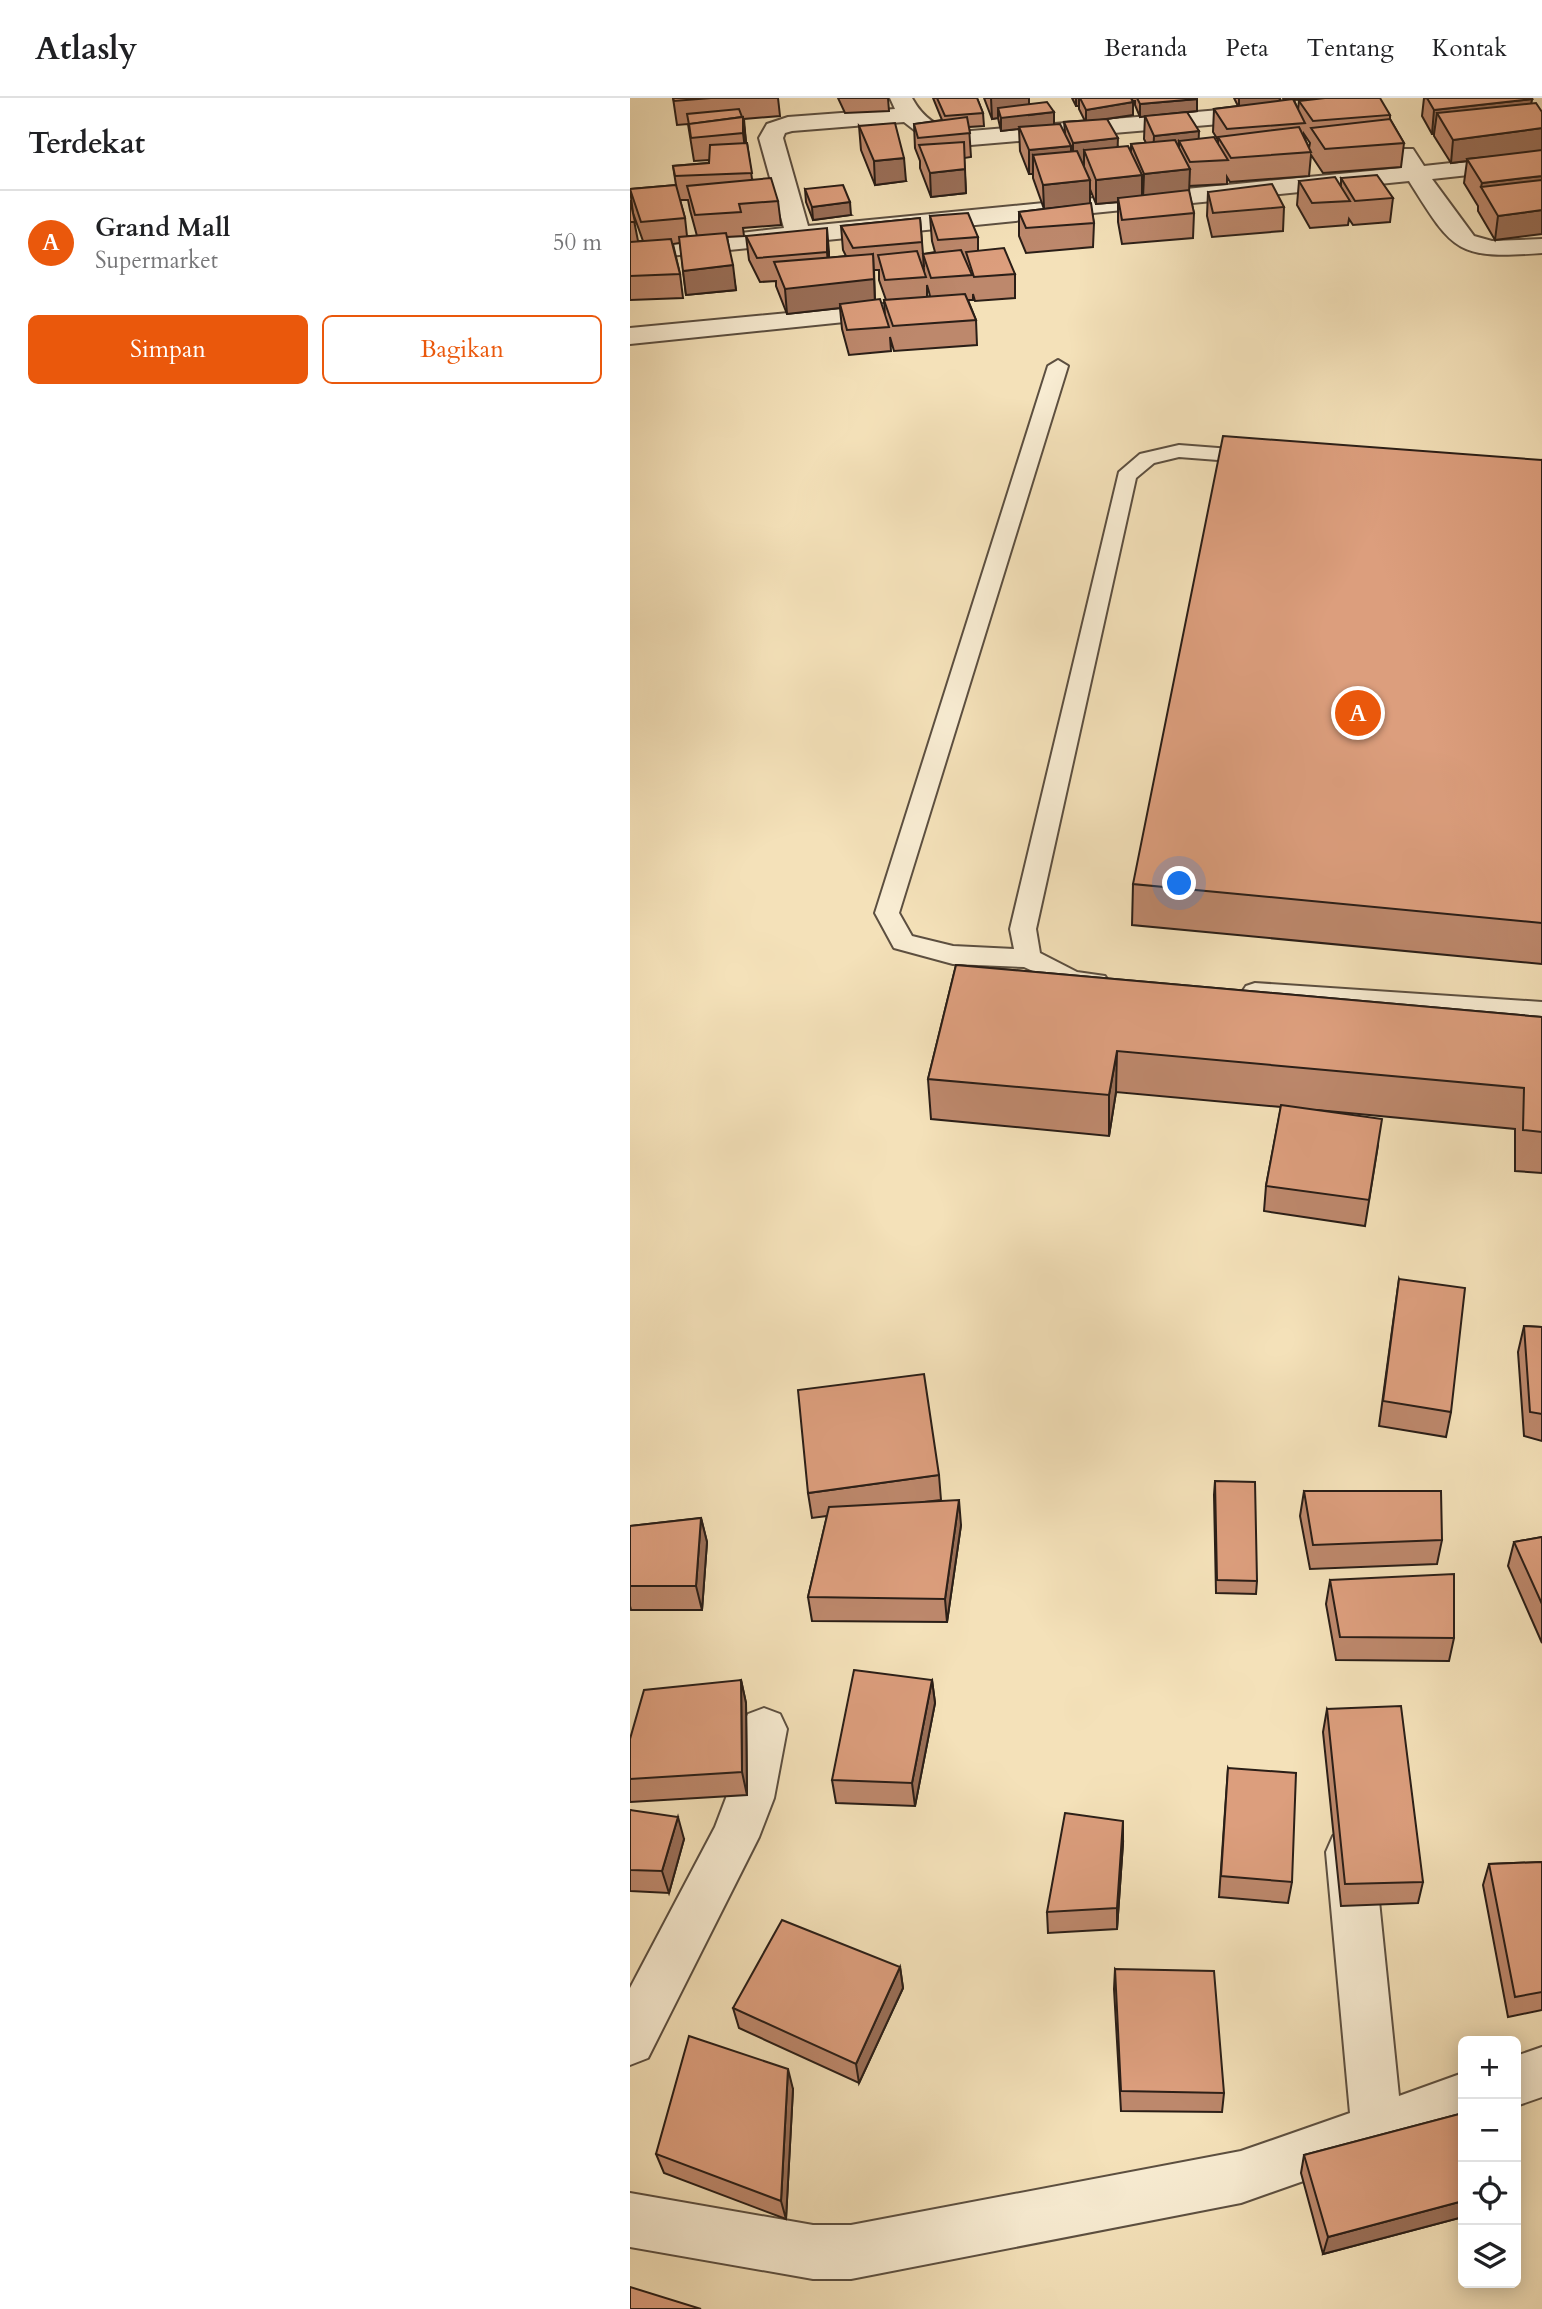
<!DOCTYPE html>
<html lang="id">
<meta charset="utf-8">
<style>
body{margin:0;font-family:Cardo,serif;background:#f2f2f2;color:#202124}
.controls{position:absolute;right:21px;bottom:21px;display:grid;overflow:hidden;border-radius:10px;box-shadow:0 4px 18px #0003}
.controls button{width:63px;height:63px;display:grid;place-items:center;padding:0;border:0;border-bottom:2px solid #e0e0e0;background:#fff;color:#202124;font:35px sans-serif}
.you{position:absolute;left:550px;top:786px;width:24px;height:24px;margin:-18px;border:5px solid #fff;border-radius:50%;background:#1a73e8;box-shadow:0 0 0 10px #1a73e833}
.badge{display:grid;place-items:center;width:46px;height:46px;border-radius:50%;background:#ea580c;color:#fff;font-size:23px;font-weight:700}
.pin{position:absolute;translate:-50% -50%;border:4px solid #fff;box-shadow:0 2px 7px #0006}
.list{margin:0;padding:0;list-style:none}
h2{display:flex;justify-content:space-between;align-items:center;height:91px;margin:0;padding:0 28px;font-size:30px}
h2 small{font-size:23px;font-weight:400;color:#757577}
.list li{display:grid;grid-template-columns:46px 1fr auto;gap:21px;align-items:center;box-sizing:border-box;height:105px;padding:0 28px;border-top:2px solid #e0e0e0}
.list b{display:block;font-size:26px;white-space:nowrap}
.list p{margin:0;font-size:23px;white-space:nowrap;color:#757577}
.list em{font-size:23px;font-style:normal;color:#757577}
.actions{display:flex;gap:14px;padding:21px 28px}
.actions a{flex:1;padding:16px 0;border:2px solid #ea580c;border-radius:10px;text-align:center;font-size:24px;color:#ea580c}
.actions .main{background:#ea580c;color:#fff}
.icon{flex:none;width:38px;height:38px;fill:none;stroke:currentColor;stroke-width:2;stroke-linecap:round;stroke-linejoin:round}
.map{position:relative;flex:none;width:912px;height:2211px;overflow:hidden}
header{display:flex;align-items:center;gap:42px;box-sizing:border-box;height:98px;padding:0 35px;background:#fff;border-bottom:2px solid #e0e0e0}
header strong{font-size:33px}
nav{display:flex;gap:38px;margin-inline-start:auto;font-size:24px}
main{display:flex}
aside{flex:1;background:#fff}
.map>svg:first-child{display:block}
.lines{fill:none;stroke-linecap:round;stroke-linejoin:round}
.lane-casing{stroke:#5c4f40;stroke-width:4}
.street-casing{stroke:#5c4f40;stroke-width:4}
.lane{fill:#f8ecd2;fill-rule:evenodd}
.street{fill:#f8ecd2;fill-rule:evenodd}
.wall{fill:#bd886c;stroke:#2a1e17;stroke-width:2;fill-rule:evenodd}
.shaded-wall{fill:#9a6f58;stroke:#2a1e17;stroke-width:2}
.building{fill:#dc9e7d;stroke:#2a1e17;stroke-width:2}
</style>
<header>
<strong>Atlasly</strong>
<nav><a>Beranda</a><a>Peta</a><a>Tentang</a><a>Kontak</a></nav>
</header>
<main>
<aside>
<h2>Terdekat<small></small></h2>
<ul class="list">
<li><span class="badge">A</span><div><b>Grand Mall</b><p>Supermarket</p></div><em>50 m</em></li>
</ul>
<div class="actions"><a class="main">Simpan</a><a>Bagikan</a></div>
</aside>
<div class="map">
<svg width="912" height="2211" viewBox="0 0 912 2211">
<rect width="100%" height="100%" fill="#f4e1b9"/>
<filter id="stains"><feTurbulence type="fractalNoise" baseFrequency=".00286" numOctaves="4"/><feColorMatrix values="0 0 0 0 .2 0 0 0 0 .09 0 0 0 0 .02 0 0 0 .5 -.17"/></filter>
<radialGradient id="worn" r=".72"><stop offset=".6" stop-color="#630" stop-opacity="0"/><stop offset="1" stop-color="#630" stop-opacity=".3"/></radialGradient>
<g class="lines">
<defs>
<g id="lane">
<path d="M428,262l10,6 -169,547 13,23 41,10 61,3 -4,-20 109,-457 21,-18 39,-9 78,6 7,2 3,4 -3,4 -7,2 -78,-6 -25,6 -18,15 -100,451 4,24 37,19 28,4 4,6 -4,6 -9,3 -24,-2 -48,-22 -71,-3 -59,-16 -19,-35 173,-547z"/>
<path d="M625,885l287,19v18l-296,-22 -4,-6 4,-6z"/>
</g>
<g id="street">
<path d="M260,0h22c11,20 25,29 47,34l308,-26 8,2 3,5 -3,5 -8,2 -308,26 -37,-10 -18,-14 -112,9 -7,2 -2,5 25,88 593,-58 -8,-14 4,-5h16l11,17 118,-13v14l-110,12 42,57 18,5 50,-2v14c-85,6 -88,0 -133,-72l-779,79v-14l154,-18 -25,-90 8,-14 21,-7 107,-8z"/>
<path d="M264,205l9,3 4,5 -4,5 -273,28v-16z"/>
<path d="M134,1610l16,6 7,15 -13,69 -15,39 -111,221 -18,7v-77l85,-161 11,-29 15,-69 7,-15z"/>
<path d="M720,1732l17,6 7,16 25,244 64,-23v52l-222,78 -390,76h-38l-183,-32v-54l183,32h38l390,-74 109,-38 -24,-261 7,-16z"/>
<path d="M912,1949v50l-26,9v-50z"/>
</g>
</defs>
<use href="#lane" class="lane-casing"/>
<use href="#street" class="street-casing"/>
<use href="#lane" class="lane"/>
<use href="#street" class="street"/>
</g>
<g class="wall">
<path d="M43,0h105l2,18 -36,3 2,24h1l5,36 26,22 3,24 -38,3 1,8 -17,1 9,53 -50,5 -6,-52 -7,1 7,30 3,24 -53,2v-100l8,41h5l-10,-28 -3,-24 46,-4 -3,-19 36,-3v-3l-15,1 -6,-37 -11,1zM50,102h8l2,10 7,26h-10l-2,-18z"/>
<path d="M208,0h50l1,13 -44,2z"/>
<path d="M303,0h44l6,15 1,13 -15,1 2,30 -7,1 2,35 -35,4 -11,-29v-7l-5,-13 -1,-24 28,-4z"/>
<path d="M354,0h45v7l25,7v12l11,8 -1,-10 21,-1 -6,-12v-3h-3l-4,-8h59l2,17 -26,4 11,28 13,5v-8l15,-1 -2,-4 1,-23 -5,1 -5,-12v-4h-2l-2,-3h66v13l-37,4 38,24 20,4v-3l-5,-8 1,-23 24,-3 -4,-8h46v3l4,-1 -1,-2h37l-26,2 4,10 1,-9 91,14v4l14,24 -3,24 -78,6 -12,-18 -2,21 -79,6 -3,-5v7l-38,2v6l5,21 -1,25 -71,6 -4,-22v-20l-22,2 -6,-15v14l4,20 -1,24 -67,6 -7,-17v-24l25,-3 -11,-31v-4h-4l-9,-23 -1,-22 -18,2 -3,-13 -6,1zM674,36l6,9 -1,5 -5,-11z"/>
<path d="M794,0l108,1 -37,141 -17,-29v-5l-14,-23 3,-22 -16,2 -17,-27v-2h-2l-10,-18z"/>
<path d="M229,28l47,55 -31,4 -14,-35z"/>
<path d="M711,80l52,20 -3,24 -37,3 -4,-6 -1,6 -38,3 -13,-23 2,-24 42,5z"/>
<path d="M175,91l46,26 -38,5 -7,-18z"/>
<path d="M578,94l76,15 -1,24 -71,6 -5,-21z"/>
<path d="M300,118l48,21v14l37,23v24l-40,3 -2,-7v6h-5l8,20 1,25 -83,6 -4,-14 1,14 -42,4 -7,-26 -2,-21 -53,6 -11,-28v-5l-16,1 -11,-22 -3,-24 83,16v6l17,-2 -3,-6 -2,-24 79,-8 4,48h-2l2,5 -1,-17 12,-2 -3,-11zM244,172h5v10l7,20h-2l1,16 -10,-16zM297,187l2,7 1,4 -3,1z"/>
<path d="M912,362v504l-410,-39 1,-41z"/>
<path d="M326,867l586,52v156l-27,-2v-42l-198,-19 61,35 -13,81 -101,-15 2,-25 15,-79 -165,-15 -7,44 -178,-17 -3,-40z"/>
<path d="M769,1181l52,133 -5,25 -67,-11z"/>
<path d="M894,1228l18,1v114l-18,-5 -6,-84z"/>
<path d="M309,1377l2,25 -16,2 36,23 -14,97 -135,-1 -4,-24 19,-81 -15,2 -4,-25z"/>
<path d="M585,1383l42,100 -1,13 -40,-1 -2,-98z"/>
<path d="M674,1393l138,49 -5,24 -127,5 -10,-53z"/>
<path d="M71,1420l6,24 -5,68h-71l-1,-4v-80z"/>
<path d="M912,1439v106l-34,-77 6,-24z"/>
<path d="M700,1482l124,58 -5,23 -113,-1 -10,-56z"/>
<path d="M111,1582l5,23 1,92 -117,7v-63z"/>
<path d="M302,1582l3,23 -20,103 -79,-3 -4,-23z"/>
<path d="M697,1611l96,173 -5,21 -77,3 -18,-174z"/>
<path d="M598,1670l64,114 -4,21 -69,-6z"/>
<path d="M0,1712l54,29 -15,54 -39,-2z"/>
<path d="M493,1745l-6,86 -69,4 -1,-21z"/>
<path d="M912,1764v148l-34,7 -25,-132 6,-21z"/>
<path d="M270,1869l3,21 -44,95 -120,-55 -6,-20z"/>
<path d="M485,1871l109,124 -2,19 -101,-1 -7,-122z"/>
<path d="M163,1991l-7,130 -122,-46 -8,-19z"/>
<path d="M833,2015v104l-140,37 -22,-81 3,-18z"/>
</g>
<g class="shaded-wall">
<path d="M361,0h38v17l25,-3v13l-53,6v-13l-3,-10v10l-6,1z"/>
<rect x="446" y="0" width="3" height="8"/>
<path d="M609,0h41l-1,5 -40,5z"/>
<path d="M567,1v12l-57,6v-13z"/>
<path d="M902,1l-4,23 -91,-9 -3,21h-2l2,-24z"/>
<path d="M503,4v13l-47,7v-12z"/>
<path d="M113,19l3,24v16l-3,-24z"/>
<path d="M912,30v24l-75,7v2l-16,2 2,-23z"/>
<path d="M569,33l-1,24 -19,-14v16l-26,2 1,-23z"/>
<path d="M488,40l-1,24 -33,-12v15l-11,1v-23z"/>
<path d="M441,48v24l-38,-15v19h-4v-24z"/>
<path d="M274,60l2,23 -31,4 -1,-24z"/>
<path d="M335,71l1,24 -35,4 -1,-24z"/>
<path d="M560,71l-1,24 -46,5 1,-24z"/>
<path d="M512,77v24l-24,-1v4l-22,2v-24z"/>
<path d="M912,78v24l-61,-13 1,-4z"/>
<path d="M460,82v24l-46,5 -1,-24z"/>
<path d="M220,104l1,13 -38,5 -1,-13z"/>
<path d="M912,112v24l-47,6 3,-24z"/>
<path d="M197,130l2,24v24l-2,-24z"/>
<path d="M243,156l2,50h-35v4l-53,6 -2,-25z"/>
<path d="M103,167l3,25 -50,5 -3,-24z"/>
<path d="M487,953l-1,41 -7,44v-41z"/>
<path d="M329,1402l2,25 -14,97 -2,-23z"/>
<path d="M71,1420l6,24 -5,68 -6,-24z"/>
<path d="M111,1582l5,23 1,92 -5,-23z"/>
<path d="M302,1582l3,23 -20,103 -3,-23z"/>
<path d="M48,1719l6,22 -15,54 -7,-22z"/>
<path d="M493,1723v22l-6,86v-21z"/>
<path d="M270,1869l3,21 -44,95 -3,-19z"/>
<path d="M158,1971l5,20 -7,130 -5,-18z"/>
<path d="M833,2103v16l-140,37 5,-17z"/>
</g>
<g class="building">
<path d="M43,0h38l-37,3z"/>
<path d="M307,0h40l6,15 -38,3z"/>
<path d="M450,0h51l2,4 -47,8z"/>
<path d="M507,0h60v1l-57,5z"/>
<path d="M695,0h55l10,17 -77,6 -14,-20z"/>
<path d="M797,0h104l1,1 -98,11z"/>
<path d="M663,1l12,24 -78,6 -13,-20z"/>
<path d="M417,4l7,10 -53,6 -3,-10z"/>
<path d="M906,5l6,9v16l-89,12 -16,-27z"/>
<path d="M109,11l3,8 -53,7 1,6 -3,-16z"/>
<path d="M557,14l12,19 -45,5 -9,-20z"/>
<path d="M113,19v16l-52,5 -2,-14z"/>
<path d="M337,19l3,16 -52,5 -4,-14z"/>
<path d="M477,21l11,19 -45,5 -9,-21z"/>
<path d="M760,21l14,24 -79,6 -14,-21z"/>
<path d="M265,25l9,35 -30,3 -15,-35z"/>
<path d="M430,26l11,22 -42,4 -10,-23z"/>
<path d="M669,29l12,25 -80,6 -13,-21z"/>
<path d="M584,39l14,23 -38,2 -11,-21z"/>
<path d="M545,42l15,29 -46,5 -13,-30z"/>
<path d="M334,44l1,27 -35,4 -11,-28z"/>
<path d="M117,45l5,30 -77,3 -2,-10 36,-3 1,-18z"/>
<path d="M498,48l14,29 -46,5 -12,-30z"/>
<path d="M912,52v26l-60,7 -15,-24z"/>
<path d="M447,53l13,29 -47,5 -10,-30z"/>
<path d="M747,77l16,23 -38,3 -14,-23z"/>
<path d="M705,79l15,24 -38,2 -13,-22z"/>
<path d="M141,80l7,23 -39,3 2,8 -46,3 -8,-29z"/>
<path d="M912,82v30l-44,6 -17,-29z"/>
<path d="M642,86l12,23 -71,6 -5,-21z"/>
<path d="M46,87l9,33 -44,4 -11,-33z"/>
<path d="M213,87l7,17 -38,5 -7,-18z"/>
<path d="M559,92l5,23 -72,7 -4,-22z"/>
<path d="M0,102l5,22h-5z"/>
<path d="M461,105l3,20 -68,5 -7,-16z"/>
<path d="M338,115l10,24 -40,3 -8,-24z"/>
<path d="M290,120l2,24 -69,6 -12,-22z"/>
<path d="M197,130v24l-70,6 -11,-22z"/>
<path d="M96,135l7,32 -50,6 -4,-34z"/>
<path d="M41,141l9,35 -50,2v-34z"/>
<path d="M374,150l11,26 -41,3 -8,-25z"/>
<path d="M331,152l11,25 -41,3 -8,-24z"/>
<path d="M287,153l9,26 -41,3 -7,-25z"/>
<path d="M243,156l1,25 -89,10 -11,-27z"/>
<path d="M335,196l11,26 -83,6 -9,-26z"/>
<path d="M250,201l9,28 -42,3 -7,-26z"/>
<path d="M593,338l319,24v463l-409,-39z"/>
<path d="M326,867l586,52v115l-19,-2 1,-42 -407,-37 -8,44 -181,-16z"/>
<path d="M651,1007l101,14 -13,81 -103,-14z"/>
<path d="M769,1181l66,9 -14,124 -68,-11z"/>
<path d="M894,1228l18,1v87l-12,-2z"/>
<path d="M294,1276l15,101 -131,18 -10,-103z"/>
<path d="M585,1383l40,1 2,99 -40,-1z"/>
<path d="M674,1393h137l1,49 -129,5z"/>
<path d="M329,1402l-14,99 -137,-2 21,-90z"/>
<path d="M71,1420l-5,68h-66v-60z"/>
<path d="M912,1439v67l-28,-62z"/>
<path d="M824,1476v64l-114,-1 -10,-57z"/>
<path d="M224,1572l78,10 -20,103 -80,-3z"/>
<path d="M111,1582l1,92 -112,7v-40l14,-49z"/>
<path d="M771,1608l22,176 -78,2 -18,-175z"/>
<path d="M598,1670l68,5 -4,109 -71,-6z"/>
<path d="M0,1712l48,7 -16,54 -32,-1z"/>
<path d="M435,1715l58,8 -6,87 -70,4z"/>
<path d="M912,1764v130l-27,5 -26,-133z"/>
<path d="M152,1822l118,47 -44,97 -123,-56z"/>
<path d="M485,1871l99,2 10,122 -103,-2z"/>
<path d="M59,1938l99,33 -7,132 -125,-47z"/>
<path d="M833,2015v88l-135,36 -24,-82z"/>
<path d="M0,2189l71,22h-71z"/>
</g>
<rect width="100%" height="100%" filter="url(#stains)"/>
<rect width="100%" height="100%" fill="url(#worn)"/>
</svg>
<div class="controls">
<button>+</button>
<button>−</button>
<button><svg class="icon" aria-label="locate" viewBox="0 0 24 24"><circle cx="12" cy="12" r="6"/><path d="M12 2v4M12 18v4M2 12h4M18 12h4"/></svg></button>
<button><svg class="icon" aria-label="layers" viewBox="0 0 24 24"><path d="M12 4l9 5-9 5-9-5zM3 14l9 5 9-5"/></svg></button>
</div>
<div class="you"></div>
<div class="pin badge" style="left:728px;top:615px">A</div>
</div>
</main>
